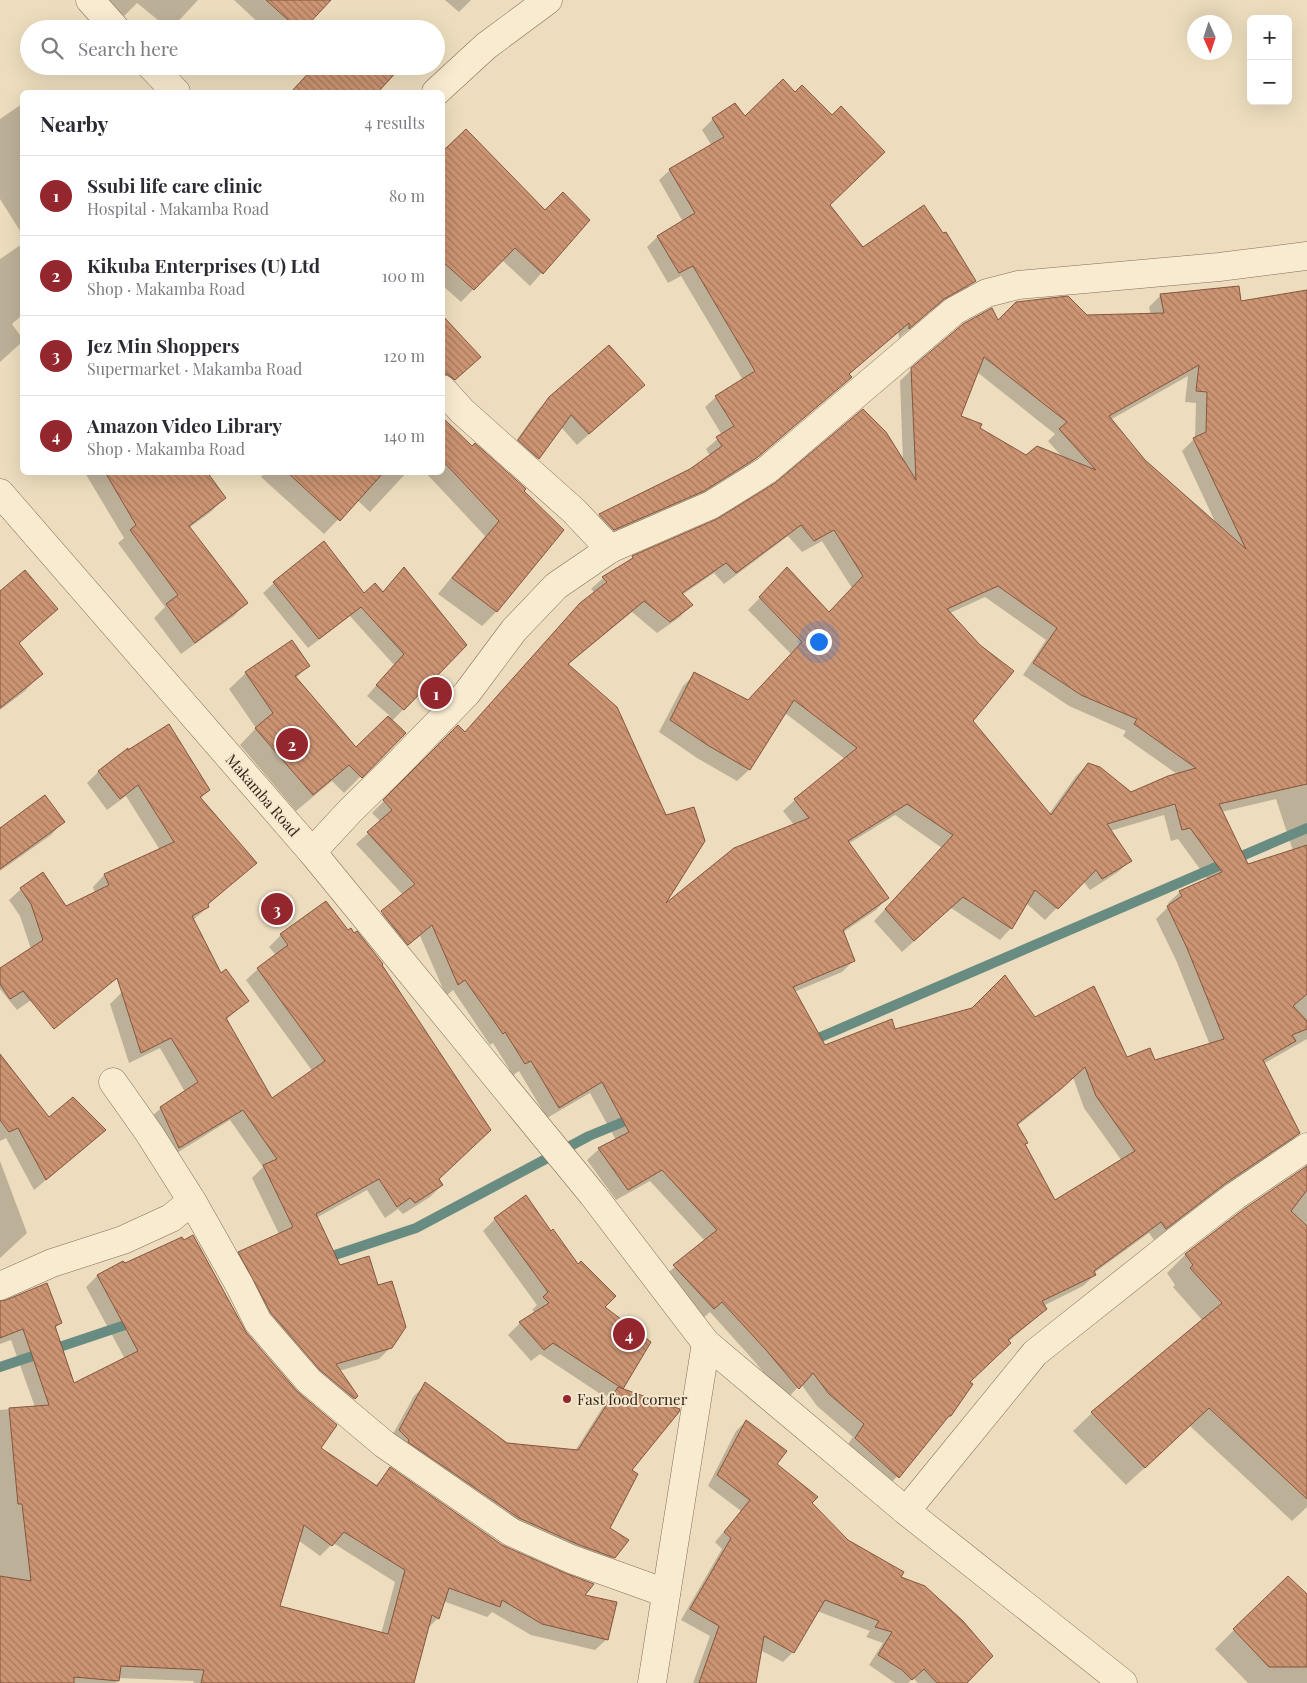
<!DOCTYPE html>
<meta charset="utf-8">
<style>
body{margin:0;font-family:"Playfair Display",serif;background:#f7f7f7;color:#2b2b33}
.controls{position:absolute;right:15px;top:15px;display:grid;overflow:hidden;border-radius:8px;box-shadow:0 5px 20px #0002}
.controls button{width:45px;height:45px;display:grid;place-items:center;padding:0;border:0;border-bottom:1px solid #e1e1e2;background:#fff;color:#2b2b33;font:25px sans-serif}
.compass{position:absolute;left:1187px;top:15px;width:45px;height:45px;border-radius:50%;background:#fff;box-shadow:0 5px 20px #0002;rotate:177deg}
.you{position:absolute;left:818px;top:641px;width:18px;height:18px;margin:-12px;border:4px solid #fff;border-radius:50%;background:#1a73e8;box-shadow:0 0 0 8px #1a73e833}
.badge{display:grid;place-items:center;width:32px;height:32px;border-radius:50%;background:#94272d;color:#fff;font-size:16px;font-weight:700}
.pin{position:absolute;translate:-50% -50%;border:2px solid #fff;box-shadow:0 1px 5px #0006}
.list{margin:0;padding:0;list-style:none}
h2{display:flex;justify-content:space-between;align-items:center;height:65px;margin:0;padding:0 20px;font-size:21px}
h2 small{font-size:16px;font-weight:400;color:#7c7c81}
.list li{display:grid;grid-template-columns:32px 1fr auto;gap:15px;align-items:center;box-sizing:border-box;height:80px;padding:0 20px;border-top:1px solid #e1e1e2}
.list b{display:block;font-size:19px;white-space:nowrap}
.list p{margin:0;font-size:16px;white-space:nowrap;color:#7c7c81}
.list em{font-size:16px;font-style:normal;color:#7c7c81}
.icon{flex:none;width:28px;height:28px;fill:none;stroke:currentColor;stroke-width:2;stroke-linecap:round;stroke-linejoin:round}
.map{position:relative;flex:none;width:1307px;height:1683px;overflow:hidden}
.search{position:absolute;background:#fff;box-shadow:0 5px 20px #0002;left:20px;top:20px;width:425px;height:55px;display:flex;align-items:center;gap:12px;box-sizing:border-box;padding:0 18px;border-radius:28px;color:#7c7c81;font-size:19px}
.panel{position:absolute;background:#fff;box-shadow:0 5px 20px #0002;left:20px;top:90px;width:425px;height:385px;border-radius:8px}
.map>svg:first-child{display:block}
.shadow{fill:#0003;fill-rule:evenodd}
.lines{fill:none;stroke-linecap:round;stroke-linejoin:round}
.stream{stroke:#698c82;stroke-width:10}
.building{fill:url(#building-back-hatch);stroke:#84563d;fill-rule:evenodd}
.minor-casing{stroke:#856d57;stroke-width:29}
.minor{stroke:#f8ebd0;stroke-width:28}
.poi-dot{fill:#94272d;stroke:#f5e7cd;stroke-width:2}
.labels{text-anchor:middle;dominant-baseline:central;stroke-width:4;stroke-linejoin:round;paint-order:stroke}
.street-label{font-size:15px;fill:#34261b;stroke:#f5e7cd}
.poi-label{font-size:15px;fill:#34261b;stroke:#f5e7cd;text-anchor:start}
</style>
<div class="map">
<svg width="1307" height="1683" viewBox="0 0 1307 1683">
<defs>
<pattern id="building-back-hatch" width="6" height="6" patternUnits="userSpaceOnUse" patternTransform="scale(1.25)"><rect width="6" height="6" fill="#cc9473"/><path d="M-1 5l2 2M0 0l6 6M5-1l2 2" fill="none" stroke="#a6795e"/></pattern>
</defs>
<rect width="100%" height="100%" fill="#edddbe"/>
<g class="shadow">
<path d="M105,0h93l-27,29h-2l-32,-26 -13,13z"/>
<path d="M234,0h96l-27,29h-38z"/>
<path d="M445,0h26l-12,12z"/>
<path d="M315,66l84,1 -23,25h-85z"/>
<path d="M22,104v130l-22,-35v-80z"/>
<path d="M735,105l10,13 83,87 35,43 111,33 -11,11 -31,18 -33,28 -1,-6 -50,43 2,2 -11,11 -94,80 -54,34 -89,38 -13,-14 10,-11 92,-45 19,-14 -4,-7 16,-14 -17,-28 11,-10 27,-17 -62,-104 -13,7 -21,-36 11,-11 25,-14 -24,-42 11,-10 42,-24 -10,-16 11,-11z"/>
<path d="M442,147l6,1 97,63 43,9 -58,66 -28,-26 -41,42 -19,-17z"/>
<path d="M22,244v71l-10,9 10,14v4l-22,20v-103z"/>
<path d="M1307,291v748l-44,25 36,69 -12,12 -74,50 -59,45 -5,-7 -55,40 1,2 -12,11 -40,20 3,3 -38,33 -40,40 -18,33 -64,74 -42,-39 9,-13 -36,-31 -16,-22 -15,16 -31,-38 -45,-50 -8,7 -40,-41 43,-37 -55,-60 -34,19 -29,-40 12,-11 17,-9 -26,-47 -43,25 -28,-47 -6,4 -20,-32 -3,2 -37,-55 -7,6 -26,-60 -24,19 -26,-31 33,-29 -47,-51 25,-22 -9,-9 86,-87 7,7 130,-140 -4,-4 12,-11 24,-15 6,-6 270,-95 -3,-81 12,-12 86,-48 153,-6 -2,-8 12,-12 79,7zM977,372l78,62 -7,7 15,17 -37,-2 -66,-40zM1188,376l-3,26 11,1 -1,35 -13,13 35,75 -73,-65 -34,-41zM788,536l14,16 20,-11 30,47 -23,25 -53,-32 -28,29 43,44 -44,47 -52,-27 -12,12 -24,46 38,26 40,23 12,-11 36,-57 60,46 -50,41 -12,11 11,14 -132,82 -95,-242 65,-53 25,21 23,-16 11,-12 -9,-10 32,-22 10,11zM985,597l61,43 -23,35 46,31 57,25 -3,5 54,38 -46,19 -43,-29 -12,12 -27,38 -78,-93 -21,-108zM1276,799l17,52 -46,15 -26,-54zM895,815l47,33 -68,73 28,31 49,-44 49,32 11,-12 15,-25 19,17 38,-39 7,9 28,-18 12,-11 -20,-30 54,-16 7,26 7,-2 30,41 -28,12 -12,11 1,3 -13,13 20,41 34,85 -56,17 -28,-3 -91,-40 -141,12 -70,16 -30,-55 48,-20 12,-12 -12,-27 34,-23 11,-12 -39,-54zM1073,1077l11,31 38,53 -67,41 -31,-58 -7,-18 31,-25z"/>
<path d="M442,333l24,36 -24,22z"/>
<path d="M632,396l-55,49 -16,-18 -23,31 -11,11 -19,-17 30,-42 12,-12z"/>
<path d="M442,418l30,30 52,41 -27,122 -15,15 -44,-32 47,-58 -60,-64h17z"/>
<path d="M199,472l25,26 -12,13 -23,17 57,75 -12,13 -53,38 -27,-36 11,-11 -47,-64 6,-5 -39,-65z"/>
<path d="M265,472h142l-37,40 -13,-12 -33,34 -63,-57z"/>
<path d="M324,543l40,51 18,-1 22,-25 62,77 -74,76 12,12 -60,60 -12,-12 -36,30 -56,-66 16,-17 -27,-39 17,-16 62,-7 -12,12 60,71 34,-33 -23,-20 27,-31 -44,-49 -42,32 -45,-55 11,-10z"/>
<path d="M0,593l57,16 -39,35 23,30 -16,17 -25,19z"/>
<path d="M99,771l110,19 -9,9 55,64 -48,42 1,2 -15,13 27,55 27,26 -21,19 46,79 41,-27 -67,-92 12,-11 18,-14 -7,-8 12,-12 67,-3 33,33 57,214 4,6 -12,12 -27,17 -5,-5 -13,9 -18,-28 -51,28 23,49 52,80 -12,12 -40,12 17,25 -13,14 -115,-146 11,-11 40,-19 -27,-56 11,-11 -33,-47 -63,39 -18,-40 12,-11 24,-16 -25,-44 -31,15 -19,-59 12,-12 12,-65 -117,83 -17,-21v-19l31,-21 -11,-33 -11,-16 12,-11 45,19 29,-15 -2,-6 11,-12 56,-25 -34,-54 -19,14 -20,-27z"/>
<path d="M63,822l-12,13 -51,36v-42z"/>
<path d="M0,1086l48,33 56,11 -11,11 -59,49 -28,-52 -6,3z"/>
<path d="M0,1161l27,72 -27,25z"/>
<path d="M1307,1161v346l-15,14 -102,-95 -64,59 -53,-54 19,-18 111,-92 -30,-34 2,-2 -8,-12 18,-18 60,-45 59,-40z"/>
<path d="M495,1219l154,124 -28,46 10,82 -23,58 6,28 -13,12 -36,-13 -177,-113 26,-47 12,-12 80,60 69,7 33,-52 -68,-45 -9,7 -23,-26 12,-12 16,-10 -4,-3 5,-5 -54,-74z"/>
<path d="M97,1276l148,57 74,116 56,37 15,-17 112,77 81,49 24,44 -12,11 -64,-15 -39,-23 -5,5 -44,-16 -5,17 -11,11 -14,54h-220l1,-2 -76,-3 -2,5h-116v-273l35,-3 -24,-67 -11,4v-41l61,20 -7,6 20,56 51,-26 -39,-72zM298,1540l22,16 13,-13 62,39 -14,52 -103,-27z"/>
<path d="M746,1421l29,43 72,77 52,36 67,106h-48l-5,-5 -5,5h-13l-26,-18 14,-22 -17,-6 4,-6 -53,-20 -24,41 -10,10 -23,-12 -5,33h-62l17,-47 -29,-16 41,-71 -7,-7 26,-31 -33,-25 28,-55z"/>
<path d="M1307,1596v87h-59l-33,-34 19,-19z"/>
</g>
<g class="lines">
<g class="stream">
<path d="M809,1042l498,-214"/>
<path d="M323,1259l93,-31 173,-92 46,-19"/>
<path d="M0,1367l137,-46"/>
</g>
</g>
<g class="building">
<path d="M266,0h65l-27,29h-6z"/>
<path d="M315,66h87l-24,26h-87z"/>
<path d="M783,79l12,13 7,-7 30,30 9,-9 44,46 -55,53 33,42 61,-42 19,28 3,-1 30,49 -32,18 -35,30v-6l-60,51 3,3 -94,80 -54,34 -90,39 -15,-16 91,-45 32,-23 -6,-9 18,-11 -19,-30 40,-25 -62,-105 -14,7 -22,-37 38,-23 -26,-44 55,-32 -12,-19 23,-15 10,13z"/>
<path d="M466,129l79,81 18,-18 27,28 -47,54 -28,-26 -41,42 -32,-29v-109z"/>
<path d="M1239,286l2,15 66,-11v494l-88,20 29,60 59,-19v149l-14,12 14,15v8l-15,6 4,6 -33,19 37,73 -74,50 -60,46 -5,-7 -67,49 2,4 -54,26 5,8 -39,31 3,3 -41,39 3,2 -22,32h-2l-50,62 -44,-40 9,-14 -35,-30 -16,-21 -14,16 -33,-39 -44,-48 -8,7 -41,-44 44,-35 -55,-60 -34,20 -30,-42 31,-16 -27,-50 -43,26 -28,-47 -6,3 -20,-32 -2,2 -38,-54 -7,5 -26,-60 -24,20 -27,-34 34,-27 -48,-52 25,-22 -9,-10 75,-75 7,7 115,-129 27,-21 -5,-5 31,-19 -1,-2 85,-37 58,-36 88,-74 23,23 30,48 -5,-112 52,-44 29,-16 6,12 18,-18 52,-6 19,19 77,-2 -4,-19zM984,357l83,65 -8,7 37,41 -59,-24 -11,9 -46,-27 2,-4 -21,-8zM1199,365l-3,26 11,1 -1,40 -13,6 53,111 -101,-89 -36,-44zM801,525l13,16 20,-11 29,46 -34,36 -42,-45 -28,30 43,45 -54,58 -54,-28 -24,48 39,26 41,24 44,-70 63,48 -63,51 15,19 -75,30 -68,55 39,-62 -11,-34 -28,8 -49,-108 -49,-43 76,-63 26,21 23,-17 -11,-12 44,-30 10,10zM998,586l59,42 -24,35 48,32 56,24 -3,5 62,44 -28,8 -37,16 -31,-25 -12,-4 -37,52 -78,-94 41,-50 -34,-26 -33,-36zM907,804l46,31 -68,74 29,32 49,-44 49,32 23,-39 23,19 38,-39 6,9 30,-18 -25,-37 68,-20 7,26 8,-2 32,44 -43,19 3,5 -15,10 20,42 37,91 -69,21 -5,-12 -23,9 -33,-71 -59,31 -30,-42 -33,33 -77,21 -3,-10 -67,26 -32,-58 62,-26 -12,-31 46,-32 -41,-57zM1085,1067l11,29 39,55 -80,49 -30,-56 3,-1 -11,-19 44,-35z"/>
<path d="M442,315l39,42 -26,23 -8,-6h-5z"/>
<path d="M609,345l36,40 -56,49 -18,-19 -32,44 -21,-19 31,-43z"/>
<path d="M442,417l30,29 3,-3 51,46 -2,2 40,39 -67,82 -45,-34 47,-57 -57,-61z"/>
<path d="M105,472h102l19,26 -37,28 59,77 -53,40 -29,-39 12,-9 -48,-65 6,-5z"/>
<path d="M287,472h97l-44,49z"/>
<path d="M324,541l40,52 11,-10 8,9 21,-25 63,78 -63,65 -28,-25 28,-31 -43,-47 -42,32 -46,-57z"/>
<path d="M25,570l33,39 -39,34 24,31 -43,34v-117z"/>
<path d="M292,640l18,26 -15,10 61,71 32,-31 18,17 -44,45 -13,-13 -36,30 -58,-67 18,-15 -28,-41z"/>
<path d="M169,724l41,66 -10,7 57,66 -49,41 1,3 -17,9 29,57 5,-4 23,32 -23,17 46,80 53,-37 -68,-93 31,-23 -8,-11 46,-33 22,29 3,-2 3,5 3,-2 26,33 -1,1 109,165 -52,49 4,6 -28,18 -5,-5 -13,9 -18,-28 -63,35 24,51 29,-9 9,29 14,-4 14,46 -14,21 -56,16 22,32 -3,3 -35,-29 -49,-57 -33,-61 55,-25 -30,-62 14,-6 -34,-49 -64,38 -19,-41 38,-25 -27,-44 -30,15 -24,-75 -63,51 -31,-38 -13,8 -10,-15v-16l43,-28 -12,-36 -11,-16 23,-16 23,34 43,-21 -5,-11 70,-32 -36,-57 -18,14 -22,-28 30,-23v2z"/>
<path d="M45,795l20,27 -65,47v-41z"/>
<path d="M0,1054l49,63 24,-20 33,33 -60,50 -28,-52 -9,4 -9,-12z"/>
<path d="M1307,1166v24l-16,21 16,15v273l-98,-91 -64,60 -54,-56 131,-109 -32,-35 3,-3 -8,-11 59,-45z"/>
<path d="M526,1195l25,36 2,-2 25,35 3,-3 35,35 -11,11 46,35 -28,47 -70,-46 -9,7 -25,-28 30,-19 -6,-6 5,-5 -54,-74z"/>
<path d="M193,1235l53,97 51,59 40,34 -16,23 56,38 13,-19 112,78 63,28 29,11 -9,11 32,7 -9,38 -66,-16 -40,-24 -2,7 -51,-19 -10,31 -7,-4 -18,68h-213l3,-13 -83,-4 -2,15 -45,-4v6h-74v-107l31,5 -9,-77h-4l-9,-96 40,-3 -26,-76 -23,9v-37l6,-1 41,-17 15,40 -7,3 19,57 64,-32 -41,-76 26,-14 2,2 57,-26 2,3zM304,1525l28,21 12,-14 61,38 -17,64 -108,-28z"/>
<path d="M425,1382l82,61 71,7 40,-63 62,22 -1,3 -47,58 6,4 -28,54 19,12 -14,18 -38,-14 -58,-26 -111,-76 1,-2 -10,-10z"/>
<path d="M746,1420l41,31 -10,13 41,33 -6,6 36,37 56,32 -3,5 24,9 38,35 30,35 -26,27h-30l-13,-14 -12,11 -10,-10 -24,-15 14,-23 -17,-5 4,-6 -54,-21 -31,53 -30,-17 -8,47h-57l20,-57 -29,-17 41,-71 -7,-6 26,-32 -33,-25z"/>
<path d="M1288,1576l19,18v73h-38l-36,-38z"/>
</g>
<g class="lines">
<defs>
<g id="minor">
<path d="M90,0l26,29"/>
<path d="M151,66l25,26"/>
<path d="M436,92l50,-46 62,-46"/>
<path d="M442,389l20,22 112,100 36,38"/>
<path d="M0,493l312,359 281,343 113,148 200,168 217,172"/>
<path d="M312,852l38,-41 46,-45 71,-73 47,-63 42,-44 54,-37 101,-44 56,-35 187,-159 33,-18 31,-8 201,-18 88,-11"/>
<path d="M113,1082l36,51 43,68 48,85 18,36 51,59 75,63 127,88 60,27 95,34"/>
<path d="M0,1286l52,-23 71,-23 48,-22 21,-17"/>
<path d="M906,1511l129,-158 141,-112 59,-45 72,-49"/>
<path d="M652,1683l54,-340"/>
</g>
</defs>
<use href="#minor" class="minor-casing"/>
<use href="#minor" class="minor"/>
</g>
<circle class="poi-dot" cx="567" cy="1399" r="5"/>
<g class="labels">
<g class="street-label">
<text transform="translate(263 795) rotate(49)">Makamba Road</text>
</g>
<g class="poi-label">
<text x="577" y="1399">Fast food corner</text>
</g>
</g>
</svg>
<div class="controls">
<button>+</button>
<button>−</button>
</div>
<svg class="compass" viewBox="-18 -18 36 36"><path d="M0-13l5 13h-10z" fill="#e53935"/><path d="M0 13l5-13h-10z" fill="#7c7c81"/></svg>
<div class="you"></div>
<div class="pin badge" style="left:436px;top:693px">1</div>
<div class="pin badge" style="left:292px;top:744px">2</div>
<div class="pin badge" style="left:277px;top:909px">3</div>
<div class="pin badge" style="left:629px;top:1334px">4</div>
<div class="search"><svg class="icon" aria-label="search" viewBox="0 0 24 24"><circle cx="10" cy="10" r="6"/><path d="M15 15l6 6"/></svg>Search here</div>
<section class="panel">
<h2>Nearby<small>4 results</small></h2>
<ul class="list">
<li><span class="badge">1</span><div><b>Ssubi life care clinic</b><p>Hospital · Makamba Road</p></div><em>80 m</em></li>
<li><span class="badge">2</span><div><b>Kikuba Enterprises (U) Ltd</b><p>Shop · Makamba Road</p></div><em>100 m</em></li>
<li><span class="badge">3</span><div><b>Jez Min Shoppers</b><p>Supermarket · Makamba Road</p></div><em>120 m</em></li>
<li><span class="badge">4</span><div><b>Amazon Video Library</b><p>Shop · Makamba Road</p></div><em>140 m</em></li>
</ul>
</section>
</div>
